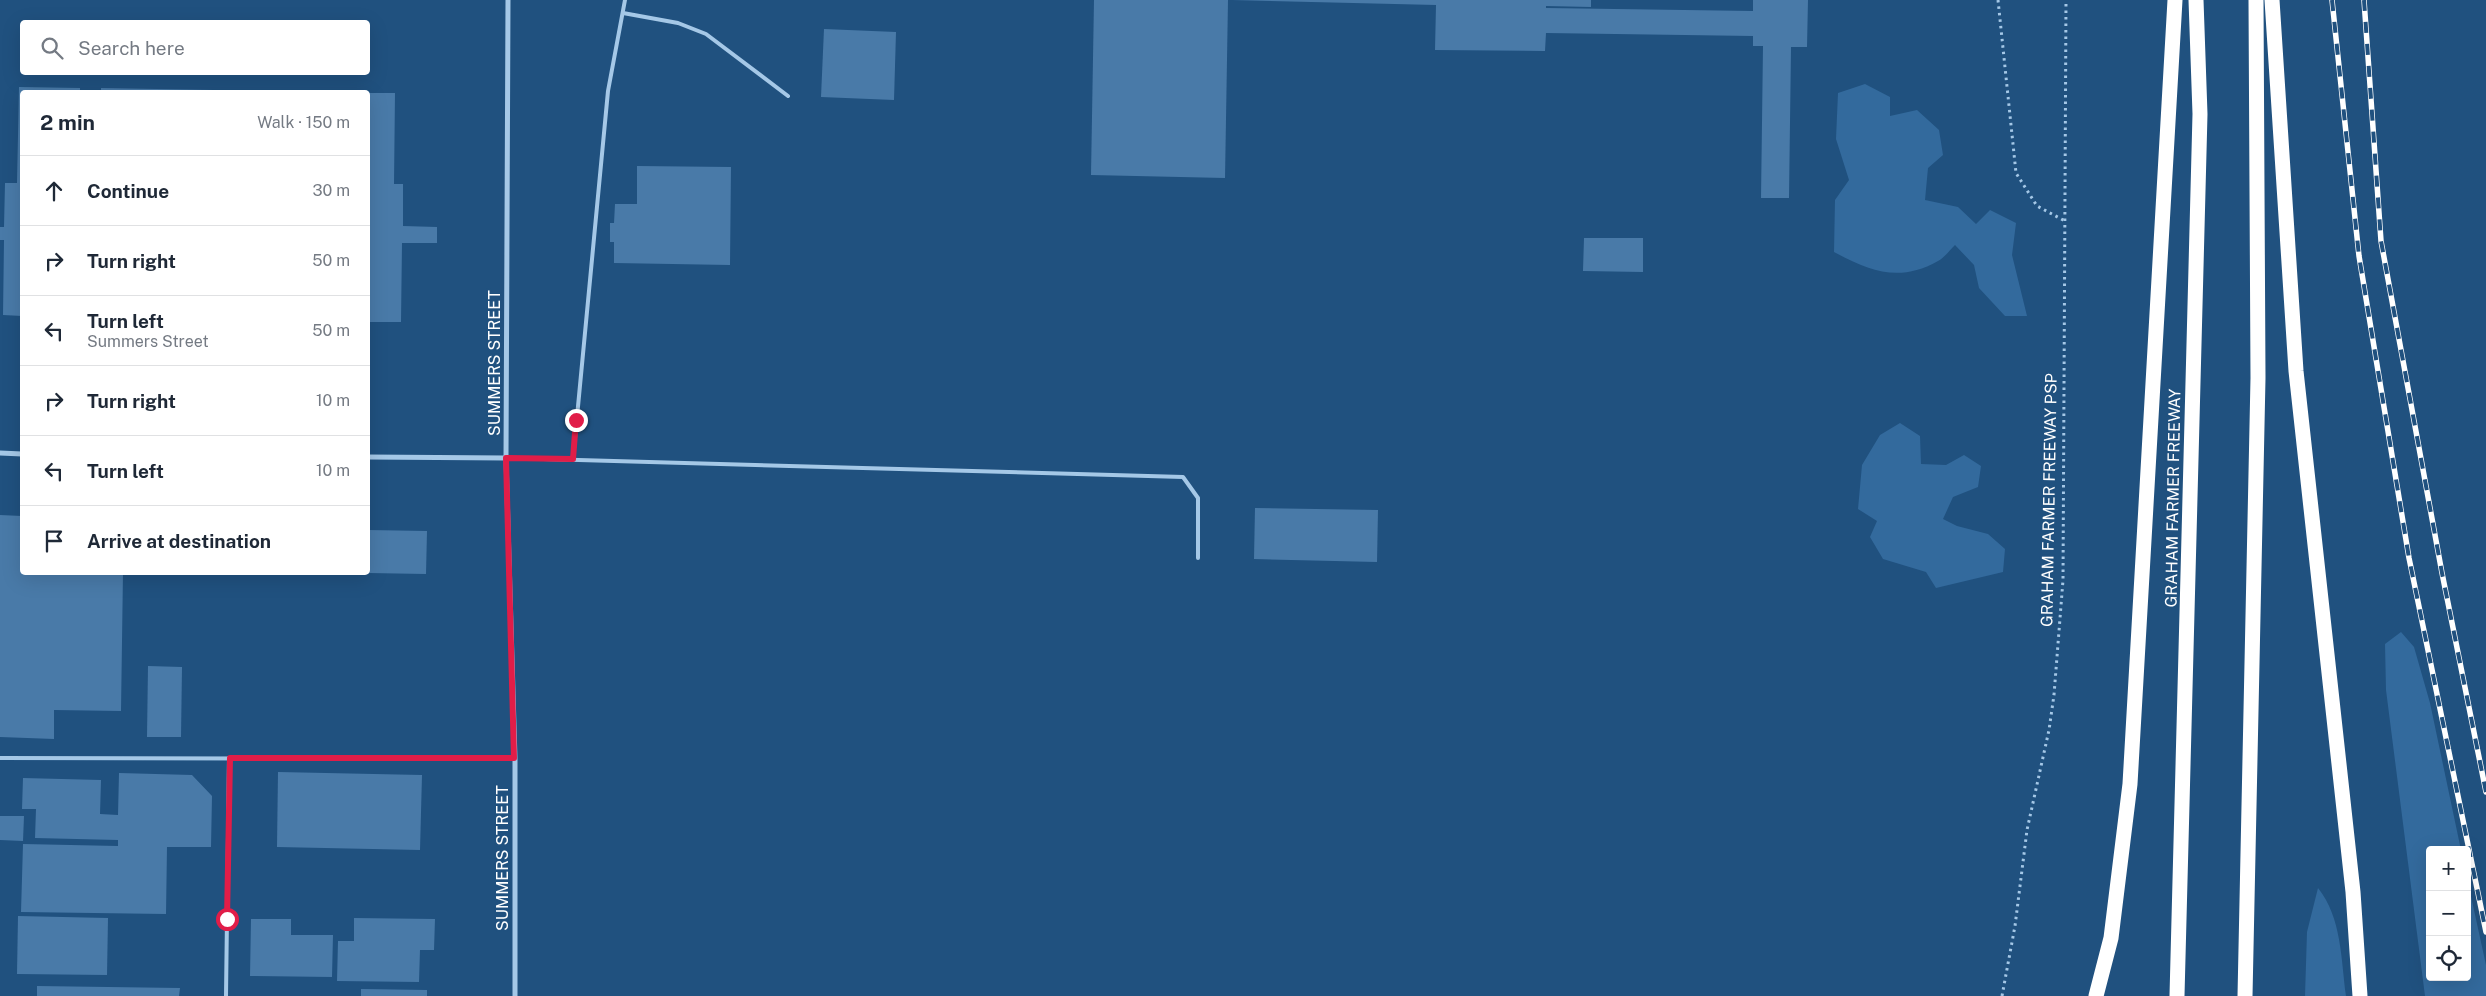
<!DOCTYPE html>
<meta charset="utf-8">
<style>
body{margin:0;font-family:"Public Sans",sans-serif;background:#f2f2f3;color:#1f2937}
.controls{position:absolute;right:15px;bottom:15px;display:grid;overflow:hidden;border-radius:5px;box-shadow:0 5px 20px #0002}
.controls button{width:45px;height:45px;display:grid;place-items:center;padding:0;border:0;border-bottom:1px solid #e0e1e3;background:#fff;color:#1f2937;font:25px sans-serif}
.stop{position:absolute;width:15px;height:15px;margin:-11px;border:4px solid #e11d48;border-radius:50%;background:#fff}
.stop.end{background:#e11d48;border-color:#fff;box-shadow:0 1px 5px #0008}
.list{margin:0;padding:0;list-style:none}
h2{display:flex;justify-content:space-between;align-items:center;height:65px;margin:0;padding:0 20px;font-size:21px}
h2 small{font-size:16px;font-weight:400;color:#747a83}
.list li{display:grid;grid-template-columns:32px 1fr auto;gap:15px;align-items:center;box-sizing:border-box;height:70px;padding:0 20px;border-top:1px solid #e0e1e3}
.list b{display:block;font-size:19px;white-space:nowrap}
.list p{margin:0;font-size:16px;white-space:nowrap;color:#747a83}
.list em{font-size:16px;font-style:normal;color:#747a83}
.icon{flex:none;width:28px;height:28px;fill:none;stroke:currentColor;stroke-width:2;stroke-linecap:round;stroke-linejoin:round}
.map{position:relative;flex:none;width:2486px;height:996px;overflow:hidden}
.search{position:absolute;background:#fff;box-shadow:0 5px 20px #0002;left:20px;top:20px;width:350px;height:55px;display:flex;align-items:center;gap:12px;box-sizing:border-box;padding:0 18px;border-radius:5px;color:#747a83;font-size:19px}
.panel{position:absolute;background:#fff;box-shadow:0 5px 20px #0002;left:20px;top:90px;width:350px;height:485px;border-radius:5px}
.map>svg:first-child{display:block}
.green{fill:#336a9d}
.building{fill:#497aa8}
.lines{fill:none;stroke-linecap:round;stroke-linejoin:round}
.path{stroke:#a5c8e7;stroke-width:3;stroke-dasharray:2.5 4;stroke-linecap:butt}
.lane{stroke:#a5c8e7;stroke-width:4}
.street{stroke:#a5c8e7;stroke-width:5}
.highway{stroke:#fff;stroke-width:15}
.rail-casing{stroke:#fff;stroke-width:5.5}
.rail{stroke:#20517f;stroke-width:4;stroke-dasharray:11;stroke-linecap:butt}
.route{stroke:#e11d48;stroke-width:6}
.labels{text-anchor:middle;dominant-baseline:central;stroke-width:4;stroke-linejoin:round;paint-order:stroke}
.street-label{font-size:16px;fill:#fff;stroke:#20517f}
</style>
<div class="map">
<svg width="2486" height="996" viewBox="0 0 2486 996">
<rect width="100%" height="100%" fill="#20517f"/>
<g class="green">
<path d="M1865,84l25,13v19l27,-6 22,20 4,25 -15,13 -3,32 33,7 18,17 14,-14 26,13 -4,32 15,61h-22l-26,-28 -5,-23 -19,-20c-5,5 -11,13 -17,16 -39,22 -68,10 -104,-9l1,-52 14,-20 -13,-41 2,-46z"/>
<path d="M1900,423l20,13 1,28 25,1 18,-10 17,11 -3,21 -25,10 -10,22 14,7 31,8 17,15 -2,23 -67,16 -10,-16 -43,-13 -13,-22 7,-16 -19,-12 4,-44 18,-30z"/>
<path d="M2401,632l13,15 16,56 31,147h-31v127h37v-99l19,87v31h-61l-39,-306 -1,-46z"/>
<path d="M2318,888c24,30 23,72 28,108h-41l2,-64z"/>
</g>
<g class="building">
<path d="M1094,0h134l-3,178 -134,-3z"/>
<path d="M1232,0h359v7l-45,-1v2l207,3v-11h55l-1,47h-16l-2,151h-28l2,-152h-10v-10l-207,-3 -1,18 -110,-1 1,-45z"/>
<path d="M824,29l72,3 -2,68 -73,-3z"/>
<path d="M19,87l61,1v4h-58v224l-19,-1 1,-75h-4v-13h4l1,-44h12z"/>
<path d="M101,88l163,3v1h-163z"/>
<path d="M368,93h27l-1,91h9v42l34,1v16h-35l-1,79h-33z"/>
<path d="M637,166l94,1 -1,98 -116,-2v-21h-4v-19h4l1,-19h22z"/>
<path d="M1584,238h59v34l-60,-1z"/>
<path d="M1255,508l123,2 -1,52 -123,-3z"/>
<path d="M0,515l22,1v56h101l-2,139 -67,-1v29l-54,-2z"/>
<path d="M368,530l59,1 -1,43 -58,-1z"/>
<path d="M148,666l34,1 -1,70h-34z"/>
<path d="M278,772l144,3 -2,75 -143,-3z"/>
<path d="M119,773l73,2 20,21 -1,51h-44l-1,67 -145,-2 2,-68 95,2v-6l-83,-2 1,-29h-14l1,-31 78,2 -1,34 18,1z"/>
<path d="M0,816h24l-1,25 -23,-1z"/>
<path d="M18,916l90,2 -1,57 -90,-1z"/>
<path d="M354,918l81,1 -1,31h-14l-1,32 -82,-1 1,-40h16z"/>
<path d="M251,919h40v16h42l-1,42 -82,-1z"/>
<path d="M37,986l143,2 -1,8h-142z"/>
<path d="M361,989l66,1v6h-66z"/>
</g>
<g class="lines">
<g class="path">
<path d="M1998,0l18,173 21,33 28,15"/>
<path d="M2002,996l13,-70 12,-96 22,-100 5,-35 9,-115 3,-580"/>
</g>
<g class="lane">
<path d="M623,13l55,10 28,11 82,62"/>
<path d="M506,458l677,19 15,21v60"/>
<path d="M573,459l35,-368 17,-91"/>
<path d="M0,758l515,1"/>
<path d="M226,996l3,-238"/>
</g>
<g class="street">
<path d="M508,0l-2,458 9,301v237"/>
<path d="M0,453l22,1"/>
<path d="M368,457l138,1"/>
</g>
<g class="highway">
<path d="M2272,0l24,371 57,521 7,104"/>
<path d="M2096,996l15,-58 19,-154 45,-784"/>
<path d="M2177,996l23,-882 -4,-114"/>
<path d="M2245,996l13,-618 -2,-378"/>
</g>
<defs>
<g id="rail">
<path d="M2332,0l27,256 50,302 77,374"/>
<path d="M2364,0l17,241 61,332 44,219"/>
</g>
</defs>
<use href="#rail" class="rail-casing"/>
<use href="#rail" class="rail"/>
</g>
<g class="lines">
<path class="route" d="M227,919l3,-161h284l-8,-300 67,1 3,-39"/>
</g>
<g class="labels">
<g class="street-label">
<text transform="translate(494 363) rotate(-90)">SUMMERS STREET</text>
<text transform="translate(2173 498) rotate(-89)">GRAHAM FARMER FREEWAY</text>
<text transform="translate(2049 500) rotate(-89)">GRAHAM FARMER FREEWAY PSP</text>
<text transform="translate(502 858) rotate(-90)">SUMMERS STREET</text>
</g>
</g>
</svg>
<div class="controls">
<button>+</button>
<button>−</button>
<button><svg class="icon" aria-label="locate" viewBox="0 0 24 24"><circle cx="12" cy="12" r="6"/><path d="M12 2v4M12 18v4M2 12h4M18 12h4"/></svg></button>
</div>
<div class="stop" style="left:227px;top:919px"></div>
<div class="stop end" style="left:576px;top:420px"></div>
<div class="search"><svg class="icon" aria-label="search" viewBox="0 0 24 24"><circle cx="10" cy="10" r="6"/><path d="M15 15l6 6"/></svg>Search here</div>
<section class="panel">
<h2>2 min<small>Walk · 150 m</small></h2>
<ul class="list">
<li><svg class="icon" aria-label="ahead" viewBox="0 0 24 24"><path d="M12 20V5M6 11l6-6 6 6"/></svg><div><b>Continue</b></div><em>30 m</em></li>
<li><svg class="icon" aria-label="right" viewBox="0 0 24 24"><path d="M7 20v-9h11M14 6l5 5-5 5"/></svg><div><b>Turn right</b></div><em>50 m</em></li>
<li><svg class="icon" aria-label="left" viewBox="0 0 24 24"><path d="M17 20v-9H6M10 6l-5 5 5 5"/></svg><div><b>Turn left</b><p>Summers Street</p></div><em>50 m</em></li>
<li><svg class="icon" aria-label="right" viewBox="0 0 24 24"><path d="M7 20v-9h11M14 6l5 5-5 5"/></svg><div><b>Turn right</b></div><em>10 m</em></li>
<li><svg class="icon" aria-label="left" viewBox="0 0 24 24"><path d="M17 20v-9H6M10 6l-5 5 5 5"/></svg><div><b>Turn left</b></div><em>10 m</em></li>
<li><svg class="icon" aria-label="arrive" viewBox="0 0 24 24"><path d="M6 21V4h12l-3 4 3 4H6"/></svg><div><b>Arrive at destination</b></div></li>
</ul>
</section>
</div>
